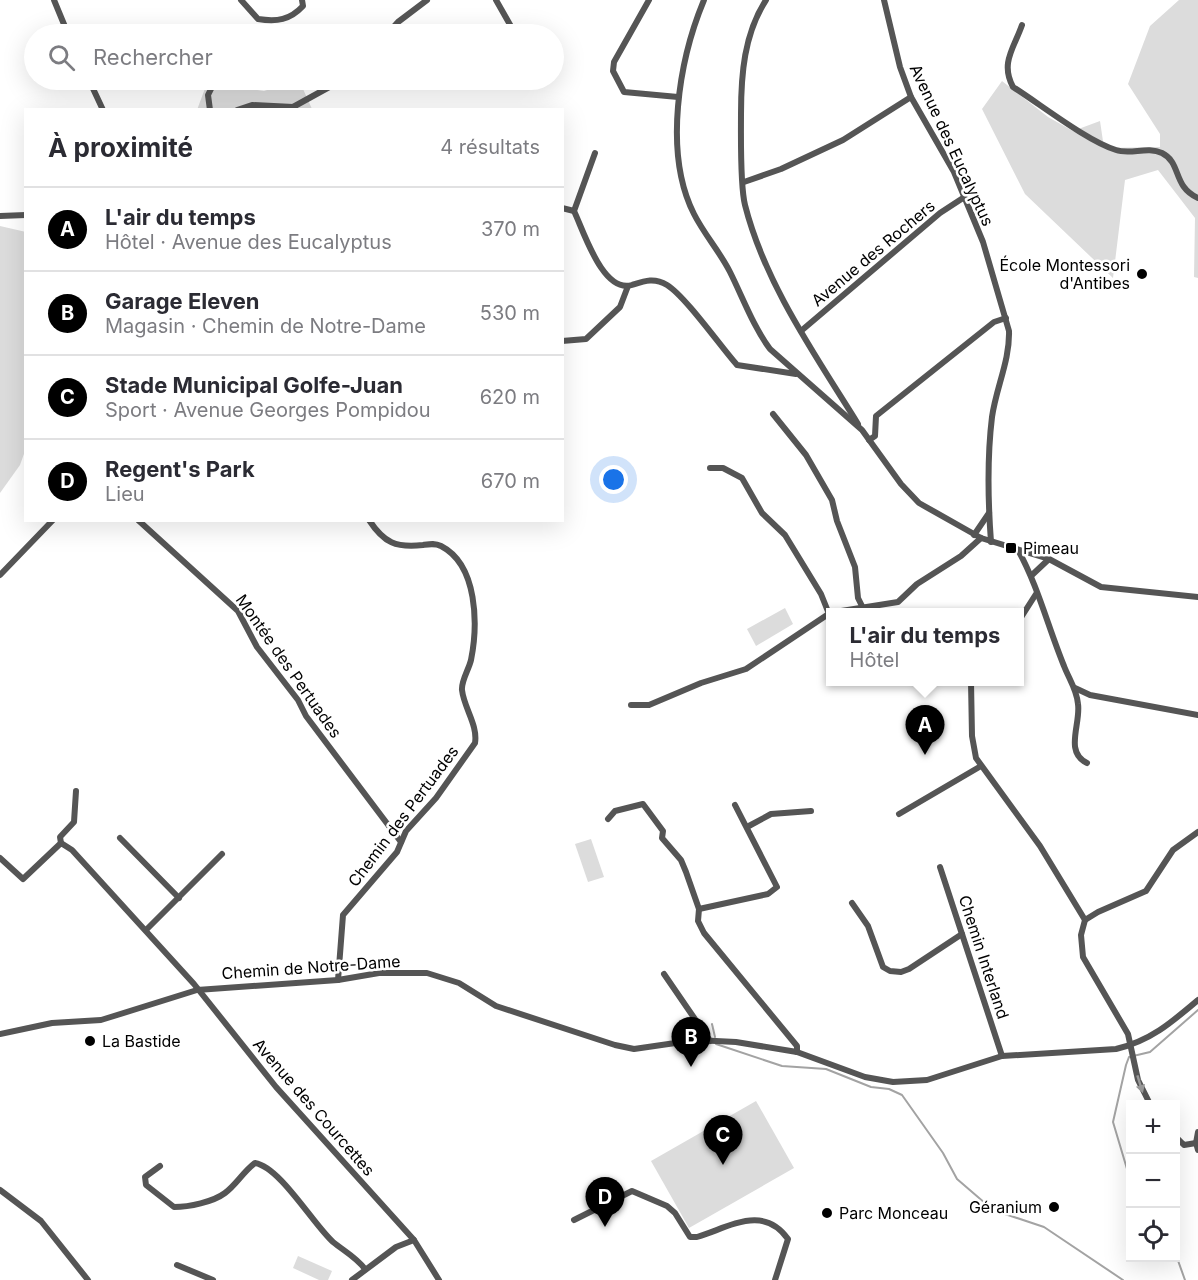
<!DOCTYPE html>
<html lang="fr">
<meta charset="utf-8">
<style>
body{margin:0;font-family:Inter,sans-serif;background:#f2f2f3;color:#2b2b33}
.controls{position:absolute;right:18px;bottom:18px;display:grid;overflow:hidden;border-radius:0px;box-shadow:0 6px 24px #0002}
.controls button{width:54px;height:54px;display:grid;place-items:center;padding:0;border:0;border-bottom:2px solid #e1e1e2;background:#fff;color:#2b2b33;font:30px sans-serif}
.you{position:absolute;left:614px;top:480px;width:21px;height:21px;margin:-15px;border:4px solid #fff;border-radius:50%;background:#1a73e8;box-shadow:0 0 0 9px #1a73e833}
.badge{display:grid;place-items:center;width:39px;height:39px;border-radius:50%;background:#000;color:#fff;font-size:20px;font-weight:700}
.pin{position:absolute;translate:-50% -50px;filter:drop-shadow(0 2px 3px #0008)}
.pin::after{content:'';position:absolute;top:32px;width:21px;height:18px;background:inherit;clip-path:polygon(0 0,100% 0,50% 100%)}
.popup{position:absolute;left:826px;top:608px;width:198px;height:78px;box-sizing:border-box;display:grid;place-content:center;border-radius:0px;background:#fff;filter:drop-shadow(0 2px 4px #0005);font-size:20px;white-space:nowrap;color:#7c7c81}
.popup b{font-size:22px;color:#2b2b33}
.popup::after{content:'';position:absolute;left:50%;top:100%;margin-left:-12px;border:12px solid transparent;border-top-color:#fff}
.list{margin:0;padding:0;list-style:none}
h2{display:flex;justify-content:space-between;align-items:center;height:78px;margin:0;padding:0 24px;font-size:26px}
h2 small{font-size:20px;font-weight:400;color:#7c7c81}
.list li{display:grid;grid-template-columns:39px 1fr auto;gap:18px;align-items:center;box-sizing:border-box;height:84px;padding:0 24px;border-top:2px solid #e1e1e2}
.list b{display:block;font-size:22px;white-space:nowrap}
.list p{margin:0;font-size:20px;white-space:nowrap;color:#7c7c81}
.list em{font-size:20px;font-style:normal;color:#7c7c81}
.icon{flex:none;width:33px;height:33px;fill:none;stroke:currentColor;stroke-width:2;stroke-linecap:round;stroke-linejoin:round}
.map{position:relative;flex:none;width:1198px;height:1280px;overflow:hidden}
.search{position:absolute;background:#fff;box-shadow:0 6px 24px #0002;left:24px;top:24px;width:540px;height:66px;display:flex;align-items:center;gap:15px;box-sizing:border-box;padding:0 21px;border-radius:33px;color:#7c7c81;font-size:22px}
.panel{position:absolute;background:#fff;box-shadow:0 6px 24px #0002;left:24px;top:108px;width:540px;height:414px;border-radius:0px}
.map>svg:first-child{display:block}
.green{fill:#dcdcdc}
.lines{fill:none;stroke-linecap:round;stroke-linejoin:round}
.stream{stroke:#a3a3a3;stroke-width:2}
.street{stroke:#555;stroke-width:6}
.oneway{fill:#999}
.poi-dot{fill:#000;stroke:#fff;stroke-width:2}
.labels{text-anchor:middle;dominant-baseline:central;stroke-width:5;stroke-linejoin:round;paint-order:stroke}
.street-label{font-size:16px;fill:#000;stroke:#fff}
.poi-label{font-size:16px;fill:#000;stroke:#fff;text-anchor:start}
</style>
<div class="map">
<svg width="1198" height="1280" viewBox="0 0 1198 1280">
<rect width="100%" height="100%" fill="#fff"/>
<g class="green">
<path d="M1179,0h19v278l-4,-1 1,-59 -37,-48 -33,10 -12,98 -88,-84 -43,-85 20,-28 46,36 25,14 27,-10 4,27 56,-1v-13l-32,-50 22,-58z"/>
<path d="M299,80l13,29 -115,1 10,-27 57,8z"/>
<path d="M0,226l26,6 -1,219 -5,14 -20,28z"/>
<path d="M785,608l8,16 -37,22 -9,-17z"/>
<path d="M591,839l13,38 -16,5 -13,-38z"/>
<path d="M756,1101l38,67 -105,60 -38,-67z"/>
<path d="M298,1256l34,15 -4,9h-9l-26,-12z"/>
</g>
<g class="lines">
<g class="stream">
<path d="M712,1024l3,13"/>
<path d="M716,1044l66,22 44,3 45,18 18,2 13,6 41,58 14,26 36,31 51,17 79,53"/>
<path d="M1130,1179l-17,-57 13,-57 3,-8 21,-5 48,-42"/>
<path d="M1176,1255l9,25"/>
</g>
<g class="street">
<path d="M54,0l14,34"/>
<path d="M241,0l17,19c19,3 32,1 45,-13l-1,-6"/>
<path d="M496,0l17,30"/>
<path d="M649,0l-35,62 -1,9 11,21 54,5"/>
<path d="M704,0c-25,60 -41,153 -10,214 10,20 26,38 36,58 13,26 23,54 40,77l92,81 39,54 18,19 62,35 68,21 52,28 97,10"/>
<path d="M766,0c-22,34 -25,75 -25,114 0,23 -1,71 4,91 20,79 71,151 113,219"/>
<path d="M884,0l16,67 11,30 43,75 29,70 26,89c1,29 -13,57 -17,86 -5,41 -4,85 -1,125"/>
<path d="M1022,25c-8,23 -22,38 -9,62 27,17 74,54 103,63 15,5 31,-4 46,3 20,10 10,33 36,45"/>
<path d="M387,34l11,-12 29,-22"/>
<path d="M89,80l14,30"/>
<path d="M210,110l-2,-15 4,-8"/>
<path d="M237,110l15,-5 41,2 49,-27"/>
<path d="M595,153l-21,58c10,21 29,83 58,74 12,-4 22,-8 35,0 18,11 54,62 70,80l59,9"/>
<path d="M744,182l37,-13 62,-29 68,-43"/>
<path d="M562,208l12,3"/>
<path d="M0,216l26,-1"/>
<path d="M801,331l139,-118 23,-15"/>
<path d="M562,341l24,-2 34,-32 8,-21"/>
<path d="M773,414l33,41 26,45 5,21 18,46 3,31 5,10"/>
<path d="M869,440l6,-4 1,-20 118,-94 12,-4"/>
<path d="M710,468h13l19,10 20,35 23,22 36,59 8,20"/>
<path d="M138,520l100,91 19,36 41,53 8,16 95,126"/>
<path d="M974,535l15,-22"/>
<path d="M1018,550c20,36 30,77 46,116 5,13 13,24 14,38 3,20 -14,48 9,59"/>
<path d="M0,575l53,-55"/>
<path d="M1032,575l17,-16"/>
<path d="M835,612l63,-10 19,-18 44,-28 20,-18"/>
<path d="M1020,619l16,-25"/>
<path d="M971,682l1,54 4,22 64,88 45,74 -4,15 2,22 45,77 10,46 12,24"/>
<path d="M1075,688l15,7 108,20"/>
<path d="M631,705h18l52,-22 45,-14 84,-56"/>
<path d="M899,814l82,-48"/>
<path d="M608,819l7,-8 28,-7 20,27 -1,7 19,22 5,12 13,37 -1,12 6,12 93,113v6"/>
<path d="M747,827l24,-13 40,-3"/>
<path d="M120,838l59,60"/>
<path d="M61,843l-1,-6 14,-15 2,-31"/>
<path d="M0,858l23,21 38,-36 11,7 122,134 82,103 138,153 25,40"/>
<path d="M940,867l62,189"/>
<path d="M852,903l16,23 15,41 7,4 11,1 8,-3 53,-35"/>
<path d="M699,909l69,-15 9,-7 -42,-82"/>
<path d="M1085,920l13,-8 48,-21 27,-41 25,-18"/>
<path d="M146,930l76,-76"/>
<path d="M664,974l46,67"/>
<path d="M338,980l5,-65 54,-63 9,-21 30,-33 39,-55c3,-18 -11,-35 -13,-53 -1,-9 7,-21 9,-30 7,-35 7,-95 -30,-114 -6,-3 -11,-2 -18,-1 -27,3 -39,-2 -54,-25"/>
<path d="M0,1034l52,-11 49,-3 96,-30 141,-10 41,-7h48l32,10 37,23 119,39 19,4 62,-9 40,2 61,10 68,25 28,5 34,-2 75,-24 114,-7c34,-8 55,-26 82,-49"/>
<path d="M1198,1132l-2,11 2,7"/>
<path d="M1176,1137l8,8 12,-2"/>
<path d="M160,1166l-15,11 1,8 28,22c15,0 39,-5 51,-14 11,-8 18,-21 30,-30 25,4 58,61 78,79 11,9 23,15 32,27"/>
<path d="M0,1190l41,31 47,59"/>
<path d="M574,1220l58,-29 35,15 8,7 15,24h7c33,-10 66,-33 91,2l-13,41"/>
<path d="M177,1265l36,15"/>
<path d="M352,1280l44,-33 18,-7"/>
</g>
</g>
<defs><path id="oneway-solid" d="M-6-.8H1V-3.2L6.5 0L1 3.2V.8H-6Z" transform="scale(1.5)"/></defs>
<use class="oneway" href="#oneway-solid" transform="translate(1140 1084) rotate(73)"/>
<g class="poi-dot">
<circle cx="1142" cy="274" r="6"/>
<rect x="1005" y="542" width="12" height="12" rx="3"/>
<circle cx="90" cy="1041" r="6"/>
<circle cx="1054" cy="1207" r="6"/>
<circle cx="827" cy="1213" r="6"/>
</g>
<g class="labels">
<g class="street-label">
<text transform="translate(952 145) rotate(65)">Avenue des Eucalyptus</text>
<text transform="translate(873 253) rotate(-40)">Avenue des Rochers</text>
<text transform="translate(289 666) rotate(55)">Montée des Pertuades</text>
<text transform="translate(403 816) rotate(-53)">Chemin des Pertuades</text>
<text transform="translate(984 957) rotate(72)">Chemin Interland</text>
<text transform="translate(311 967) rotate(-4)">Chemin de Notre-Dame</text>
<text transform="translate(314 1107) rotate(49)">Avenue des Courcettes</text>
</g>
<g class="poi-label">
<text x="1130" y="265" text-anchor="end">École Montessori<tspan x="1130" dy="18">d'Antibes</tspan></text>
<text x="1023" y="548">Pimeau</text>
<text x="102" y="1041">La Bastide</text>
<text x="1042" y="1207" text-anchor="end">Géranium</text>
<text x="839" y="1213">Parc Monceau</text>
</g>
</g>
</svg>
<div class="controls">
<button>+</button>
<button>−</button>
<button><svg class="icon" aria-label="locate" viewBox="0 0 24 24"><circle cx="12" cy="12" r="6"/><path d="M12 2v4M12 18v4M2 12h4M18 12h4"/></svg></button>
</div>
<div class="you"></div>
<div class="pin badge" style="left:925px;top:755px">A</div>
<div class="popup"><b>L'air du temps</b>Hôtel</div>
<div class="pin badge" style="left:691px;top:1067px">B</div>
<div class="pin badge" style="left:723px;top:1165px">C</div>
<div class="pin badge" style="left:605px;top:1227px">D</div>
<div class="search"><svg class="icon" aria-label="search" viewBox="0 0 24 24"><circle cx="10" cy="10" r="6"/><path d="M15 15l6 6"/></svg>Rechercher</div>
<section class="panel">
<h2>À proximité<small>4 résultats</small></h2>
<ul class="list">
<li><span class="badge">A</span><div><b>L'air du temps</b><p>Hôtel · Avenue des Eucalyptus</p></div><em>370 m</em></li>
<li><span class="badge">B</span><div><b>Garage Eleven</b><p>Magasin · Chemin de Notre-Dame</p></div><em>530 m</em></li>
<li><span class="badge">C</span><div><b>Stade Municipal Golfe-Juan</b><p>Sport · Avenue Georges Pompidou</p></div><em>620 m</em></li>
<li><span class="badge">D</span><div><b>Regent's Park</b><p>Lieu</p></div><em>670 m</em></li>
</ul>
</section>
</div>
